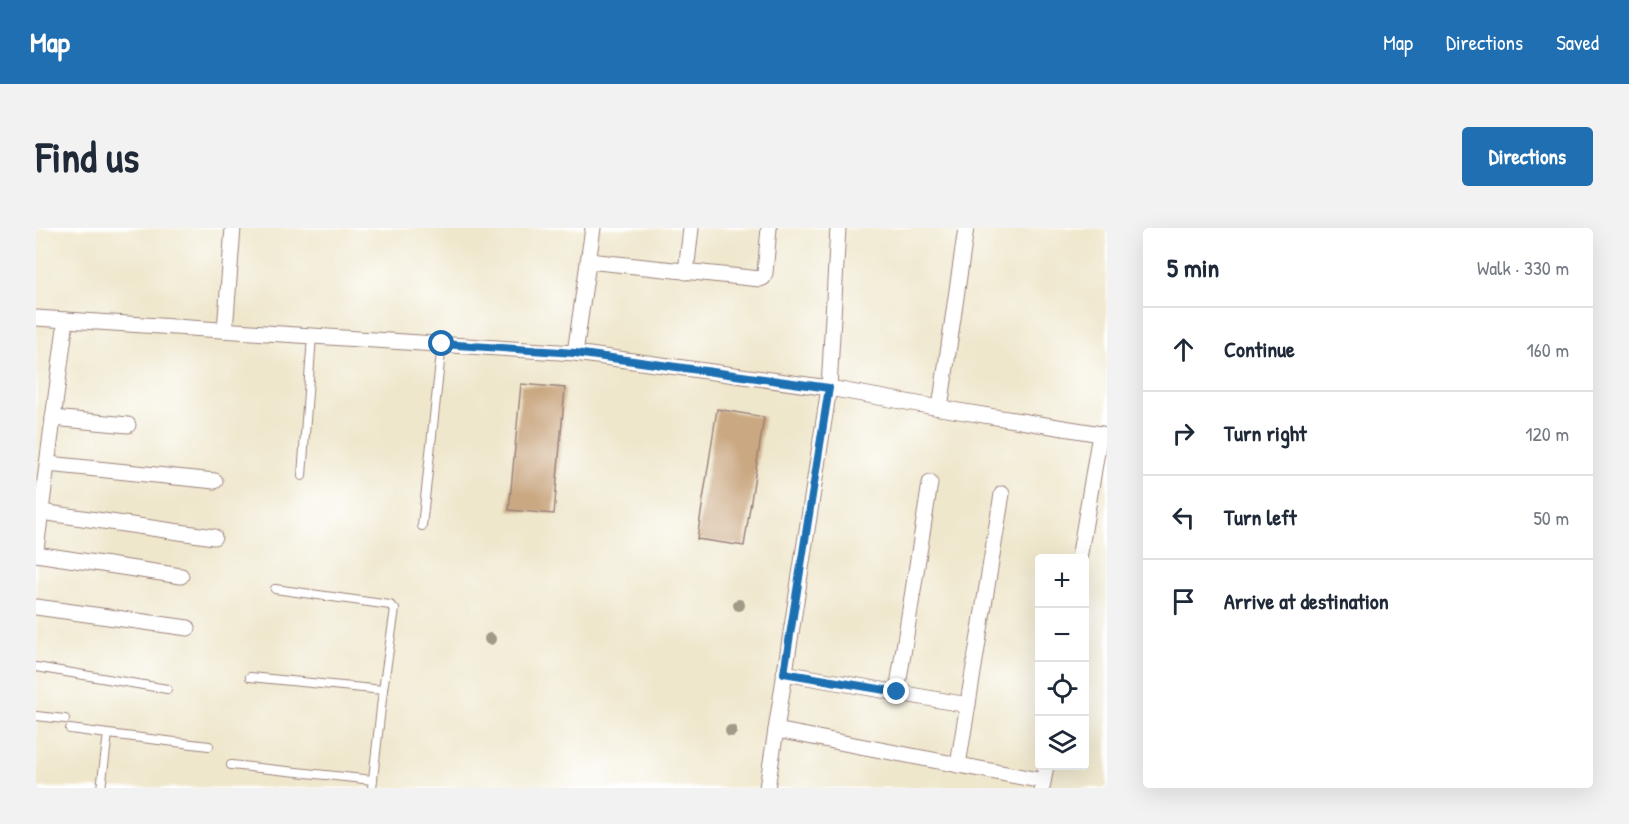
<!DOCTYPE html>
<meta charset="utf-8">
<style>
body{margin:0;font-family:"Patrick Hand",sans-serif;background:#f2f2f3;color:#1f2937}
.controls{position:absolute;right:18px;bottom:18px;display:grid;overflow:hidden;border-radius:6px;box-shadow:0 6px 24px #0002}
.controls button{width:54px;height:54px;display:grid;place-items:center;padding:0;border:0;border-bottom:2px solid #e0e1e3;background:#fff;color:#1f2937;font:30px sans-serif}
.stop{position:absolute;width:18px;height:18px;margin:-14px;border:4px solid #1f6fb2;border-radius:50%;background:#fff}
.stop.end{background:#1f6fb2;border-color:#fff;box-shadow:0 2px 6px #0008}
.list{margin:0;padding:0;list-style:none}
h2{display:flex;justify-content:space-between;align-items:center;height:78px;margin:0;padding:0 24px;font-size:26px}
h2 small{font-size:20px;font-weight:400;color:#747a83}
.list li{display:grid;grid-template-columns:39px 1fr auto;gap:18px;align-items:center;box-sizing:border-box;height:84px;padding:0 24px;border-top:2px solid #e0e1e3}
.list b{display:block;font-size:22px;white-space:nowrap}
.list em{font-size:20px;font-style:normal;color:#747a83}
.icon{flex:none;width:33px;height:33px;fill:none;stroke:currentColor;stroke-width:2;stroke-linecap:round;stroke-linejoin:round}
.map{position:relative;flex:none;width:1071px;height:560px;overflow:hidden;border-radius:6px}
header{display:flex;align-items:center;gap:36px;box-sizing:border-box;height:84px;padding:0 30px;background:#1f6fb2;color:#fff}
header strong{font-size:28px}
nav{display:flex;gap:33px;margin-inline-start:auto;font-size:21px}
.intro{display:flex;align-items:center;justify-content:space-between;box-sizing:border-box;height:144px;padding:0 36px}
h1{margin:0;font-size:42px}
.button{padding:15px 27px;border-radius:6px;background:#1f6fb2;color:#fff;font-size:21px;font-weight:700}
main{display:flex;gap:36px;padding:0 36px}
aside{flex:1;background:#fff;border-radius:6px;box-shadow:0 6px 24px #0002}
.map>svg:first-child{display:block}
.building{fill:#caa882}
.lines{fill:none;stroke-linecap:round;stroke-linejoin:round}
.service-casing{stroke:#9c837c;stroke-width:10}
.minor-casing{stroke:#9c837c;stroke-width:17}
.service{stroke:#fff;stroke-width:8}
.minor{stroke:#fff;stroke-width:15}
.tree{fill:#a09b87}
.route{stroke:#1f6fb2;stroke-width:8}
</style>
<header>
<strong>Map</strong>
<nav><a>Map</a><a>Directions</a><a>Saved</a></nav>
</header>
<div class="intro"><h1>Find us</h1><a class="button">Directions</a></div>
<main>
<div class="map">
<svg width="1071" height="560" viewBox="0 0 1071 560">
<rect width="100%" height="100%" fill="#fff"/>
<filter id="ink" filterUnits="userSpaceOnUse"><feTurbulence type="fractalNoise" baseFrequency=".0167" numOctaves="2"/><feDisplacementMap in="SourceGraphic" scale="12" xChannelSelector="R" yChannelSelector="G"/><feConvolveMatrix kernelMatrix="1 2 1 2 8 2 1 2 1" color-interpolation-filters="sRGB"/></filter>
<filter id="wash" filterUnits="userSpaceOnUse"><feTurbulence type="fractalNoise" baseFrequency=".008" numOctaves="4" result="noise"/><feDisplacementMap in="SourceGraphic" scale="24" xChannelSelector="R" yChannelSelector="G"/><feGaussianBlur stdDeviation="1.35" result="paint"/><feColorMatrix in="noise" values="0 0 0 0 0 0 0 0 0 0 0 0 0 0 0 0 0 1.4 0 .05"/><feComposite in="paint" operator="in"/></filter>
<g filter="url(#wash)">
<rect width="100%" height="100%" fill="#efe7cc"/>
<g id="blocks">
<g class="building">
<path d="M485,156l44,4 -11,126 -45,-4z"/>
<path d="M681,181l47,8 -20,129 -47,-7z"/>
</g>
</g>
</g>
<g filter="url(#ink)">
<use href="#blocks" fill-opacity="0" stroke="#9c837c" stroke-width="1.5"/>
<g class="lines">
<defs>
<g id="service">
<path d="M266,248l10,-140"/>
<path d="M386,298l20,-182"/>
<path d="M239,361l115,16 5,4 -12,81 -11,98"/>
<path d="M0,439l131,22"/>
<path d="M214,449l133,13"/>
<path d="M0,488l29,3"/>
<path d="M34,501l38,5"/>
<path d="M195,537l142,15"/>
<path d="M65,560l7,-54 101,12"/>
</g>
<g id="minor">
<path d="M552,33l172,18 3,-1 2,-5 4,-45"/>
<path d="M650,44l5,-44"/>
<path d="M0,90l539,35 254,35 111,20 167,27"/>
<path d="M189,102l8,-102"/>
<path d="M539,125l18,-125"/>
<path d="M904,180l26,-180"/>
<path d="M17,190l75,7"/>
<path d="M12,236l167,17"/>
<path d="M5,284l173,25"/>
<path d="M0,321l30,-229"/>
<path d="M0,326l145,22"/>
<path d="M1043,331l21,-125"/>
<path d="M0,379l152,21"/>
<path d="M748,445l184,32"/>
<path d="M861,464l33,-209"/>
<path d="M740,502l267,51"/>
<path d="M922,537l44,-271"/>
<path d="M731,560l62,-400 9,-160"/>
<path d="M1006,560l4,-22"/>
</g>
</defs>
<use href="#service" class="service-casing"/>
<use href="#minor" class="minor-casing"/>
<use href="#service" class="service"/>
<use href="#minor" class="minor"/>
</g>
<g class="tree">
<circle cx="703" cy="377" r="6"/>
<circle cx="454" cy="411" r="6"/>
<circle cx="695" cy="503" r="6"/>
</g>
</g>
<g class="lines" filter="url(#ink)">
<path class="route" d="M406,116l133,9 254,35 -45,285 113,19"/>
</g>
</svg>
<div class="controls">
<button>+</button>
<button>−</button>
<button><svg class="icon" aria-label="locate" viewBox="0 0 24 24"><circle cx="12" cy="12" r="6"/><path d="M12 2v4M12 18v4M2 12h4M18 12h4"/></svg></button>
<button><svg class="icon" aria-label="layers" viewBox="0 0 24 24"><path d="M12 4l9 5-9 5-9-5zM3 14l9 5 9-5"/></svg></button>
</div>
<div class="stop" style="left:406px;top:116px"></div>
<div class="stop end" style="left:861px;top:464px"></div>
</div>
<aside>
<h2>5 min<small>Walk · 330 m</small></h2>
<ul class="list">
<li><svg class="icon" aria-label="ahead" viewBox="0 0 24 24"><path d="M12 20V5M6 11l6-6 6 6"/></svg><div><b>Continue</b></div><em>160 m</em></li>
<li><svg class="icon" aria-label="right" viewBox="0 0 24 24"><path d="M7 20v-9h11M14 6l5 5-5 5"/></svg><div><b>Turn right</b></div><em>120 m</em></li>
<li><svg class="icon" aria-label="left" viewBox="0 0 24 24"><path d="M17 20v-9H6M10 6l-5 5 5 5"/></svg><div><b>Turn left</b></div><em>50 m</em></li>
<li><svg class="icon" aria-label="arrive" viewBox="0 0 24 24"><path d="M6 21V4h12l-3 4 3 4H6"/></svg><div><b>Arrive at destination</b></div></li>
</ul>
</aside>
</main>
